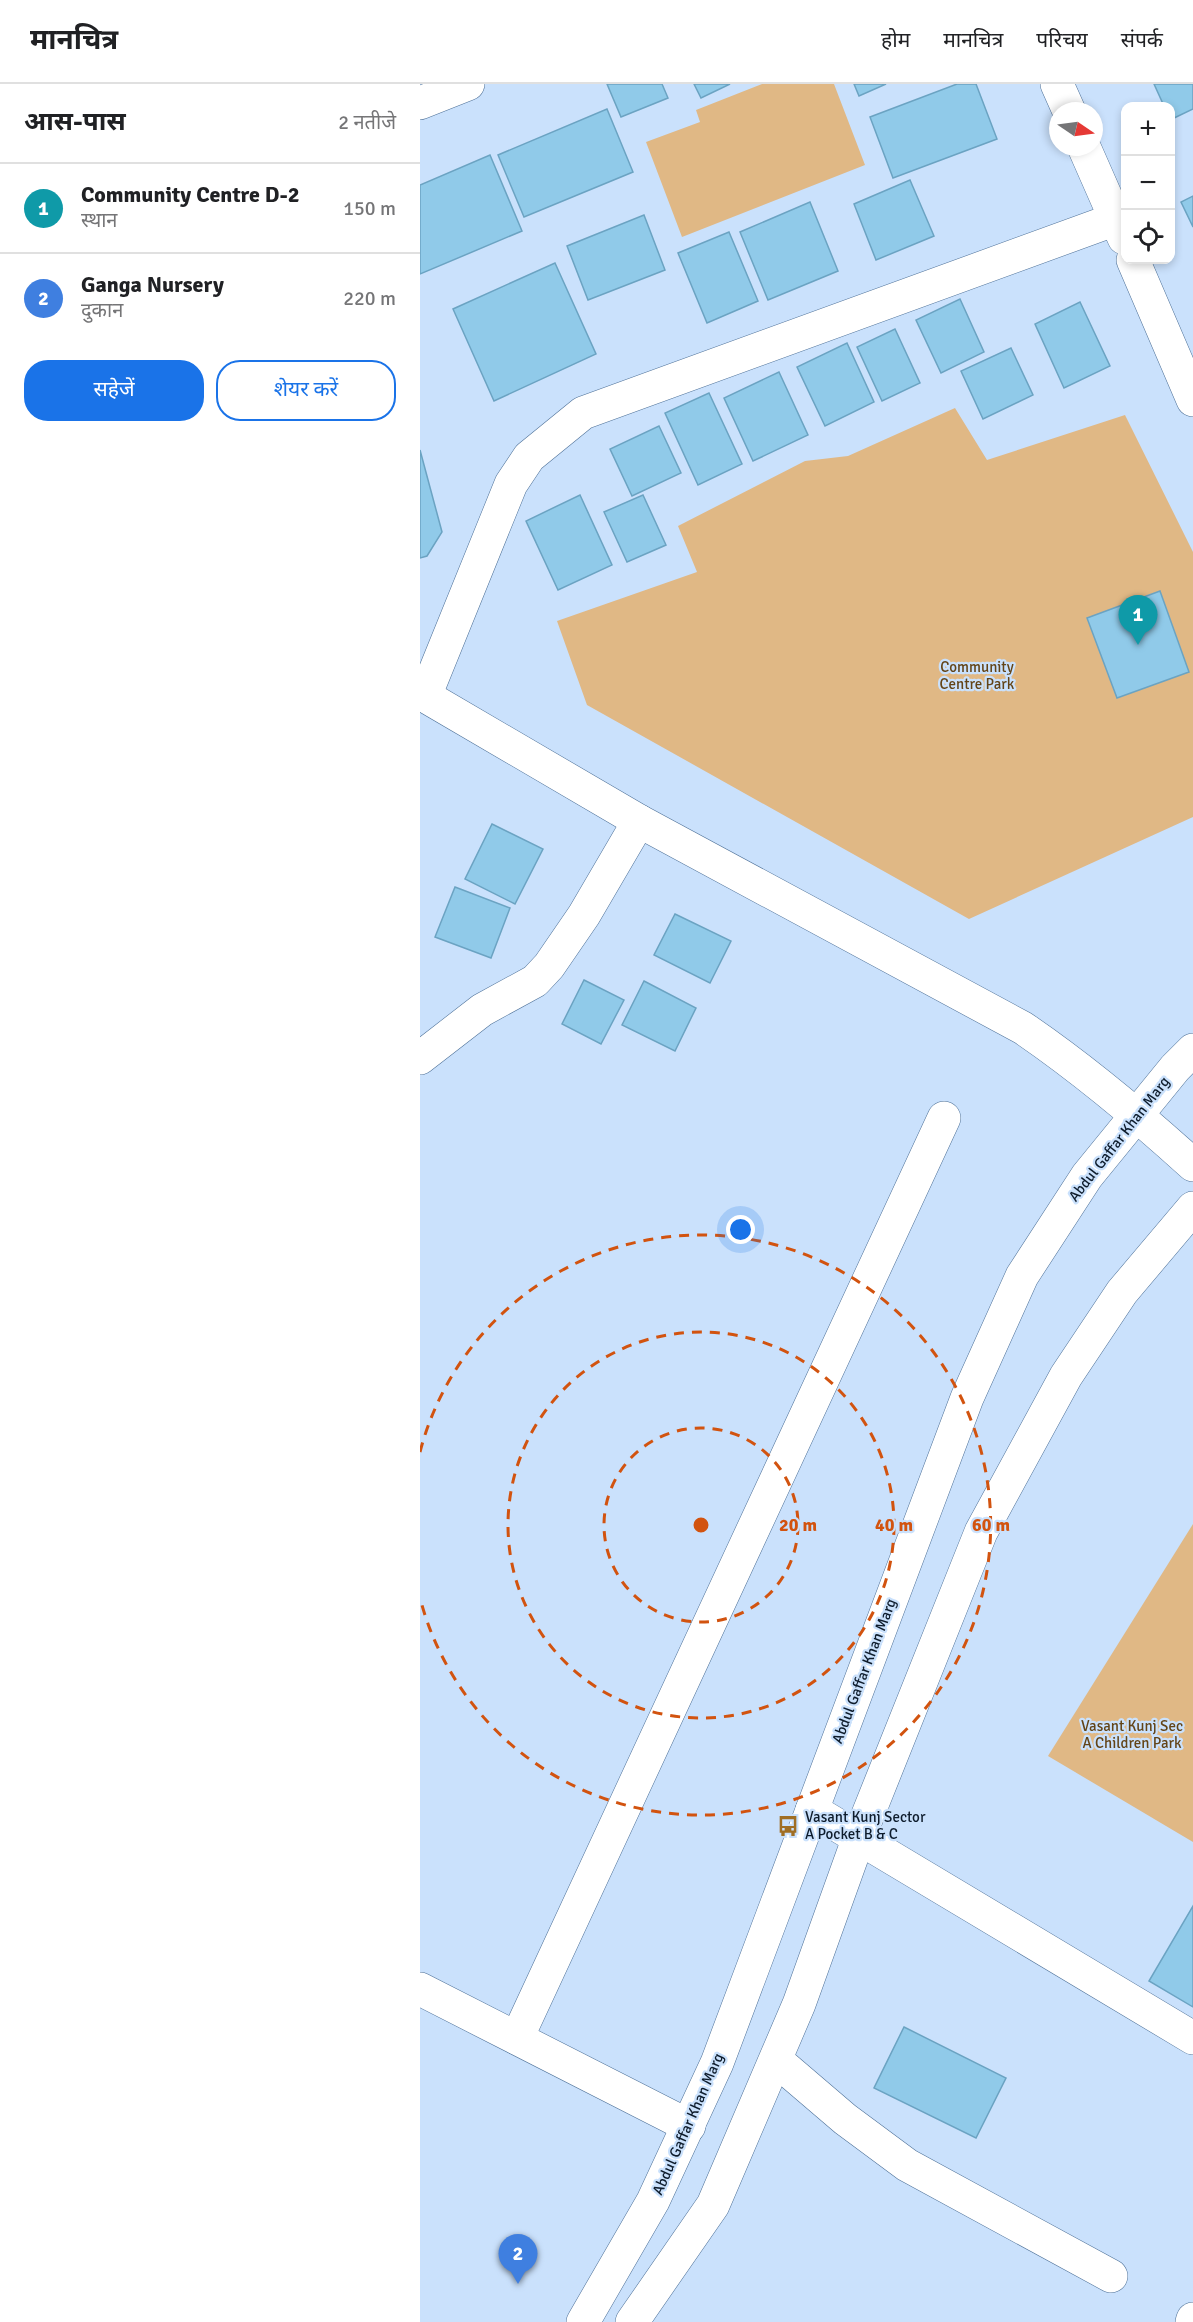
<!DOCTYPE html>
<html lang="hi">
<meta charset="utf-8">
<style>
body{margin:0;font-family:Signika,"Noto Sans Devanagari",sans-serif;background:#f2f2f2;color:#202124}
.controls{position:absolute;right:18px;top:18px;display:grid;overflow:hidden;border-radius:12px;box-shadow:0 3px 9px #0003}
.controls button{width:54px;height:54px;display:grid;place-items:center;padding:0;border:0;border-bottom:2px solid #e0e0e0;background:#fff;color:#202124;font:30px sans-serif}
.compass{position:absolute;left:629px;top:18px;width:54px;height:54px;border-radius:50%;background:#fff;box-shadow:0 3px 9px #0003;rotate:103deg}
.you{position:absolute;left:321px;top:1146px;width:21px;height:21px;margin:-15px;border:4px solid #fff;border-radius:50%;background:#1a73e8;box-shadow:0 0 0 9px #1a73e833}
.badge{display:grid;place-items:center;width:39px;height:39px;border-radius:50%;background:#1a73e8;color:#fff;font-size:20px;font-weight:700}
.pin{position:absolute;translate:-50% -50px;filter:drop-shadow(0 2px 3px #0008)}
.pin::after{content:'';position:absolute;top:32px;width:21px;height:18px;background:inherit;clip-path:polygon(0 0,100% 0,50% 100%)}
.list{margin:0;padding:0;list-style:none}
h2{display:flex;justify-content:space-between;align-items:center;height:78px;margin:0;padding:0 24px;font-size:26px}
h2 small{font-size:20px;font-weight:400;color:#757577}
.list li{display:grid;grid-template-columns:39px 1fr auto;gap:18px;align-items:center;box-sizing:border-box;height:90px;padding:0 24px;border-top:2px solid #e0e0e0}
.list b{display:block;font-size:22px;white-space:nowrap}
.list p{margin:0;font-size:20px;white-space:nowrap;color:#757577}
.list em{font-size:20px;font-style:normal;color:#757577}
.actions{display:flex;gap:12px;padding:18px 24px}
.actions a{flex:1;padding:14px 0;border:2px solid #1a73e8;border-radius:24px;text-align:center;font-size:21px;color:#1a73e8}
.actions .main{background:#1a73e8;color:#fff}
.icon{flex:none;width:33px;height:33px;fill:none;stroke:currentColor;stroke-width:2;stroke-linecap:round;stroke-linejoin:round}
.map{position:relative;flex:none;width:773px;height:2238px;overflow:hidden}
header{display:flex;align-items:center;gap:36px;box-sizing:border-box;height:84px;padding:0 30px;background:#fff;border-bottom:2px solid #e0e0e0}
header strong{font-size:28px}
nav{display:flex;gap:33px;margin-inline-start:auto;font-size:21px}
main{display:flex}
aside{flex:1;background:#fff}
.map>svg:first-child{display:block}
.green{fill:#e0b885}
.building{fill:#90cae9;stroke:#6ba3c2;stroke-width:1.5}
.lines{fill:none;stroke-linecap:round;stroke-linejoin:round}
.minor-casing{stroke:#4e7198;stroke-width:34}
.primary-casing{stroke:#4e7198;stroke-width:34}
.minor{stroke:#fff;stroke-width:33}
.primary{stroke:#fff;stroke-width:33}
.ring{fill:none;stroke:#d2530f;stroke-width:3;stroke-dasharray:10 8}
.labels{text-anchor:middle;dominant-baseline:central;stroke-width:4.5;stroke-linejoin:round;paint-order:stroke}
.park-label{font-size:15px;fill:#634417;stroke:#cae1fc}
.street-label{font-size:15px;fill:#0e1c2c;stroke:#cae1fc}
.poi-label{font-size:15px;fill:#0e1c2c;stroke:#cae1fc;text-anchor:start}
.centre{fill:#d2530f;stroke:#cae1fc;stroke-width:3}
.ring-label{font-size:18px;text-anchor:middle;font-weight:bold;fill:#d2530f;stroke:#cae1fc;stroke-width:4.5;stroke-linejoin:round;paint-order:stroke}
</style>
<header>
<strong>मानचित्र</strong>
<nav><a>होम</a><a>मानचित्र</a><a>परिचय</a><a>संपर्क</a></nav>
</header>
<main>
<aside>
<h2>आस-पास<small>2 नतीजे</small></h2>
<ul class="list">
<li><span class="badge" style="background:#0f9aa8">1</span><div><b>Community Centre D-2</b><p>स्थान</p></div><em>150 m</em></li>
<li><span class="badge" style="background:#3f7fe0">2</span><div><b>Ganga Nursery</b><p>दुकान</p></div><em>220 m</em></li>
</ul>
<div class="actions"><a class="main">सहेजें</a><a>शेयर करें</a></div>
</aside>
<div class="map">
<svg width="773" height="2238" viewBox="0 0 773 2238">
<rect width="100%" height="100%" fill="#cae1fc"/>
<g class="green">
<path d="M342,0h72l31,81 -183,72 -36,-95 54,-20 -4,-12z"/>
<path d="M535,324l32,52 138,-45 68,137v265l-224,102 -382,-214 -30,-84 140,-49 -19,-46 127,-65 43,-5z"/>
<path d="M773,1440v318l-145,-86z"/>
</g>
<g class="building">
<path d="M187,0h55l6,14 -47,19z"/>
<path d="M274,0h36l-29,14z"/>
<path d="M434,0h32l-27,12z"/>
<path d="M537,0h19l21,55 -104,39 -23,-61z"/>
<path d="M734,0h39v25l-23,11v-14h-6z"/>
<path d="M187,25l26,63 -109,45 -26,-62z"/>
<path d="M70,71l32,76 -102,43v-89z"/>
<path d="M490,96l24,56 -58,24 -22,-56z"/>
<path d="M773,112v31l-12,-25z"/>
<path d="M390,118l28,69 -70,29 -28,-68z"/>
<path d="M224,131l21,55 -77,30 -21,-54z"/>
<path d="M309,148l29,69 -51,22 -29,-70z"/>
<path d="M135,179l41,91 -102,47 -41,-92z"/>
<path d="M540,215l24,53 -43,21 -25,-53z"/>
<path d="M660,218l30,64 -46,22 -29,-64z"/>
<path d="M475,245l25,54 -38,18 -25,-54z"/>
<path d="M427,259l27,59 -49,24 -28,-59z"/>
<path d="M591,264l22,47 -50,24 -22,-48z"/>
<path d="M359,288l29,63 -55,26 -29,-63z"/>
<path d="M289,309l33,71 -44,21 -33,-72z"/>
<path d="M239,342l22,47 -49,23 -22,-47z"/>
<path d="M0,366l22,82 -15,24 -7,2z"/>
<path d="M160,411l32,70 -54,25 -32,-69z"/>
<path d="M223,411l23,50 -39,17 -23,-50z"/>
<path d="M740,507l29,81 -72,26 -30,-80z"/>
<path d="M72,740l51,25 -28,55 -50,-25z"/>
<path d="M35,803l55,21 -19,50 -56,-21z"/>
<path d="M255,830l56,27 -21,42 -56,-28z"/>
<path d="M164,896l40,20 -23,44 -39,-20z"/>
<path d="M224,897l52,27 -21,43 -53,-26z"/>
<path d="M773,1822v101l-44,-26z"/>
<path d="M484,1943l102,51 -30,60 -102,-50z"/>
</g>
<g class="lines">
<defs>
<g id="minor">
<path d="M637,0l12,27"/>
<path d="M0,19l48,-19"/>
<path d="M664,63l40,91"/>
<path d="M713,176l60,140"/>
<path d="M0,609l219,128 384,207c60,41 116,88 170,137"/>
<path d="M5,612l86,-212 18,-27 54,-44 533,-194"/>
<path d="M0,974l62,-48 53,-29 14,-15 35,-51 55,-94"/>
<path d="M392,1726l381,228"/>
<path d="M0,1905l269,137"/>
<path d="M97,1954l427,-920"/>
<path d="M356,1976l69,59 62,46 204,111"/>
<path d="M772,2238l1,-3"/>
</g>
<g id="primary">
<path d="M163,2238l70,-121 64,-138 250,-665 55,-122 65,-100 88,-108 18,-18"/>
<path d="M212,2238l81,-117 86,-201 60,-167 122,-305 85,-156 56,-84 71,-84"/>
</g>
</defs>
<use href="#minor" class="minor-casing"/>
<use href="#primary" class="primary-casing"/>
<use href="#minor" class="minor"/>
<use href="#primary" class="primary"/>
</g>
<g class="ring">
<circle cx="281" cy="1441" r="97"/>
<circle cx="281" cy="1441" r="193"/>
<path d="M0 1368A290 290 0 1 1 0 1514"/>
</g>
<defs>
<symbol id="bus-bare" viewBox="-9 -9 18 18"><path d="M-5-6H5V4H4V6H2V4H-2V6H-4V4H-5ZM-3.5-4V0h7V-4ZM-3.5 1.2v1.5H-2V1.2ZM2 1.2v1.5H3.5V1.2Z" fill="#a06e24" stroke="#cae1fc" stroke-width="2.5" paint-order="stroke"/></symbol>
</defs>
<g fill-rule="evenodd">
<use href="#bus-bare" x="353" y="1727" width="30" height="30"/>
</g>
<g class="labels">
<g class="park-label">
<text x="557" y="583">Community<tspan x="557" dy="17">Centre Park</tspan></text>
<text x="712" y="1642">Vasant Kunj Sec<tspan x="712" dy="17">A Children Park</tspan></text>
</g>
<g class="street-label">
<text transform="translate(699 1055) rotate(-52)">Abdul Gaffar Khan Marg</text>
<text transform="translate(444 1587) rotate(-69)">Abdul Gaffar Khan Marg</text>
<text transform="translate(268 2040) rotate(-66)">Abdul Gaffar Khan Marg</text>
</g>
<g class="poi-label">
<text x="385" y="1733">Vasant Kunj Sector<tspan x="385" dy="17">A Pocket B &amp; C</tspan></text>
</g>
</g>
<circle cx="281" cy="1441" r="9" class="centre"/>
<g class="ring-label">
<text x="378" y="1447">20 m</text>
<text x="474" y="1447">40 m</text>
<text x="571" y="1447">60 m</text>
</g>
</svg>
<div class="controls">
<button>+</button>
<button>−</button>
<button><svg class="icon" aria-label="locate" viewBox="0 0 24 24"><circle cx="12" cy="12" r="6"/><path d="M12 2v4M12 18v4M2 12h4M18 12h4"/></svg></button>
</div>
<svg class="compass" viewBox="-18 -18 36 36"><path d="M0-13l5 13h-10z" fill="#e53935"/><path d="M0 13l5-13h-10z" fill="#757577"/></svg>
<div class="you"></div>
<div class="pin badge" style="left:718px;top:561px;background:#0f9aa8">1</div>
<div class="pin badge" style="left:98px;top:2200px;background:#3f7fe0">2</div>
</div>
</main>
